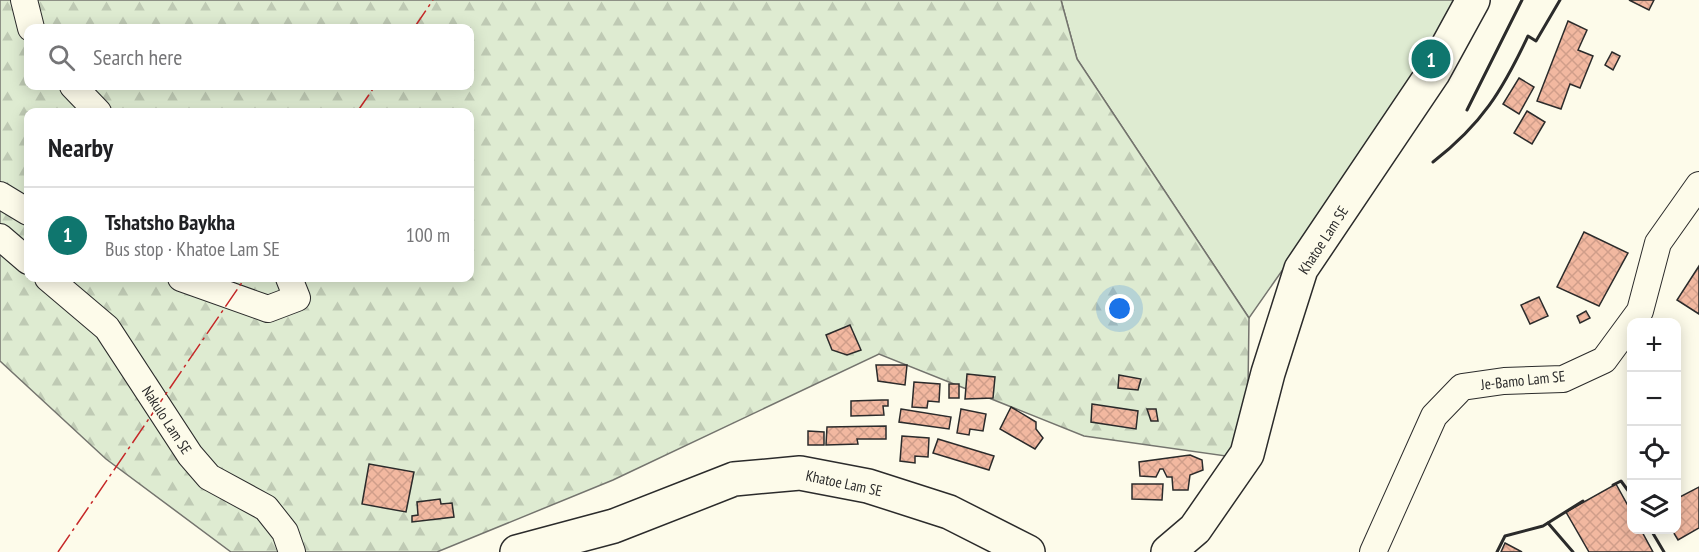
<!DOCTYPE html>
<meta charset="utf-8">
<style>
body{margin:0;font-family:"PT Sans Narrow",sans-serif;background:#f2f2f2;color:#202124}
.controls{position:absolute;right:18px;bottom:18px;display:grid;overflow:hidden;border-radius:12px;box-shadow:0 3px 15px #0003}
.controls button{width:54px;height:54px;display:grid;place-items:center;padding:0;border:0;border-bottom:2px solid #e0e0e0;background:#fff;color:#202124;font:30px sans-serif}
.you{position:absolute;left:1120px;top:309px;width:21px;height:21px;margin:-15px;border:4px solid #fff;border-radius:50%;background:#1a73e8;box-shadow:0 0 0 9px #1a73e833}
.badge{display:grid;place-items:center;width:39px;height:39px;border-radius:50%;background:#0f766e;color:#fff;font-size:20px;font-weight:700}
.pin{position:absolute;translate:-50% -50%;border:3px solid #fff;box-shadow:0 2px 6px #0006}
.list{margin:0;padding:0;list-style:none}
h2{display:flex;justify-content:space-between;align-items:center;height:78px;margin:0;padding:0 24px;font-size:26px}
h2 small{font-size:20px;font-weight:400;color:#757577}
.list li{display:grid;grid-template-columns:39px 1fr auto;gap:18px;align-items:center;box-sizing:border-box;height:96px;padding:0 24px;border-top:2px solid #e0e0e0}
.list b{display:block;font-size:22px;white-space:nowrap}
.list p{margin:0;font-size:20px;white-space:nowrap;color:#757577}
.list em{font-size:20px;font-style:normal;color:#757577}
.icon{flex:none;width:33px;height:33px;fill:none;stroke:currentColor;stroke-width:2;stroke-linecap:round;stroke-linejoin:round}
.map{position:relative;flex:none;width:1699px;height:552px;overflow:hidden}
.search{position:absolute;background:#fff;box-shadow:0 3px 15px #0003;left:24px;top:24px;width:450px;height:66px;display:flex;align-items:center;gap:15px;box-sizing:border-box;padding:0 21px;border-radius:12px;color:#757577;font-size:22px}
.panel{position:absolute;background:#fff;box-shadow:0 3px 15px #0003;left:24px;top:108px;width:450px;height:174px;border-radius:12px}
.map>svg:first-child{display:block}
.grass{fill:#deebd1;stroke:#74746e;stroke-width:1.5}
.forest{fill:url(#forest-firs);stroke:#74746e;stroke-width:1.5;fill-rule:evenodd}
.building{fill:url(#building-cross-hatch);stroke:#2b2b2b;stroke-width:1.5}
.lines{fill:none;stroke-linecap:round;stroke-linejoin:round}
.street-casing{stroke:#2b2b2b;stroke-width:28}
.primary-casing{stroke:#2b2b2b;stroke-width:36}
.street{stroke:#fdfbea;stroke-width:26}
.primary{stroke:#fdfbea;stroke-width:33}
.wall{stroke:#2b2b2b;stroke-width:3}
.power{stroke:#c62828;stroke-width:1.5;stroke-dasharray:21 4.5 3 4.5;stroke-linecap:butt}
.labels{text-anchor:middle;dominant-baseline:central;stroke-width:4.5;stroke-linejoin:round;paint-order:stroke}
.street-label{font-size:15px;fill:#2b2b2b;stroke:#fdfbea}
</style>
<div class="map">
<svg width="1699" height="552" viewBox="0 0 1699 552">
<defs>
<pattern id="forest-firs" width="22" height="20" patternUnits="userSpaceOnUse" patternTransform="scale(1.5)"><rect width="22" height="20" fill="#deebd1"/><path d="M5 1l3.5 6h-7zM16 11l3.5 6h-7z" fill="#bfcab4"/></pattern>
<pattern id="building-cross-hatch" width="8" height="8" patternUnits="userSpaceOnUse" patternTransform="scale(1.5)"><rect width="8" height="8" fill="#f2b8a0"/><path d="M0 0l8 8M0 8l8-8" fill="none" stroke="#d09e8a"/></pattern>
</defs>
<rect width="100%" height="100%" fill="#fdfbea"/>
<path class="grass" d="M1061,0h410l-222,318 -172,-259z"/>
<path class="forest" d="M0,0h1061l16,59 172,259 -2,141 -163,-23 -205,-82 -266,126 -176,72h-206l-125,-93 -106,-98zM28,28h442v58h-442zM28,112h442v166h-442z"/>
<g class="building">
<path d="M1629,0h25l-5,10z"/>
<path d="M1568,21l19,9 -9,20 15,6 -13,32 -10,-4 -9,25 -24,-8z"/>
<path d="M1612,52l8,4 -7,14 -8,-5z"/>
<path d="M1519,78l15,9 -15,27 -16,-10z"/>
<path d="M1527,111l18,11 -13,22 -18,-11z"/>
<path d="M1584,232l44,21 -29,53 -42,-19z"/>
<path d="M1699,266v48l-22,-14z"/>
<path d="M1539,297l9,19 -18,8 -9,-19z"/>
<path d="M1586,311l4,7 -10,5 -3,-7z"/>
<path d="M850,325l11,25 -14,5 -15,-5 -6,-15z"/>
<path d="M876,365h31l-2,20 -27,-4z"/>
<path d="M967,374l28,3 -2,21 -28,1z"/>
<path d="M1119,375l22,4 -3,11 -20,-2z"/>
<path d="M914,382l26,2 -1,18 -11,-1 -1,7 -15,-1z"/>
<rect x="949" y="384" width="10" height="14"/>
<path d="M882,400h6v6h-5l1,9 -33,1v-15z"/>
<path d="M1092,404l46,7 -2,18 -45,-7z"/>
<path d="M1011,407l25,15v7l7,9 -8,11 -35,-20z"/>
<path d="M901,409l50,8 -2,12 -50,-7z"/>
<path d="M961,409l25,5 -3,17 -13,-2 -1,6 -12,-2z"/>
<path d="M1147,409h9l2,12h-7z"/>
<path d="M886,426v13h-29l1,5 -32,1 1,-18z"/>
<path d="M808,431l16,1v13h-16z"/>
<path d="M902,436l27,2 -1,19 -13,-1v7l-15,-2z"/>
<path d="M938,439l56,17 -5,14 -56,-17z"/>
<path d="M1190,455l12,5 1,10 -13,5 -2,15h-15l-1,-13h-5l-4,-8h-3l-4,8 -16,-1 -1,-14z"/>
<path d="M369,464l45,8 -8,40 -44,-8z"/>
<path d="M1132,484h31l-1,16 -30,-1z"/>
<path d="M1616,484l16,29v17h9l12,22h-64l-23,-40z"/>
<path d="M1699,487v41l-21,12 -6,-10h4v-31z"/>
<path d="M440,499l1,5 11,-1 2,14 -42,5v-6l6,-1 -1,-13z"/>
<path d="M1505,543l17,9h-21z"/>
</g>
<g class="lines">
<defs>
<g id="street">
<path d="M24,0l7,28"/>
<path d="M73,86l25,26"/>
<path d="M0,195l28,17"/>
<path d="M0,237l28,24"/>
<path d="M48,278l59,50 83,127 19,22 57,31 19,24 7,20"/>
<path d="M181,278l87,31 29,-11 -8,-20"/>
<path d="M1373,552l61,-136 28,-29 42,-6 59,-2 41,-19 36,-49 18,-68 41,-58"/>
</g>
<g id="primary">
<path d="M517,552l97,-26 120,-47 66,-6 68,13 81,26 79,40"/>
<path d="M1168,552l27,-23 52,-75 21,-81 33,-104 132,-196 40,-73"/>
</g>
</defs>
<use href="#street" class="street-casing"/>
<use href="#primary" class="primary-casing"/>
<use href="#street" class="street"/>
<use href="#primary" class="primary"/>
<g class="wall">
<path d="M1467,110l55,-110"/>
<path d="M1433,162c49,-38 69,-71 95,-126l8,5 24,-41"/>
<path d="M1613,485l8,-4 11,15"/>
<path d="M1548,523l25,29"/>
<path d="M1651,530l13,22"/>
<path d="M1497,552l8,-16 38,-10 40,-25"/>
</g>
<g class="power">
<path d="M414,28l19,-28"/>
<path d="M357,112l18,-26"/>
<path d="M58,552l187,-274"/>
</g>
</g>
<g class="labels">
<g class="street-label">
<text transform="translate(1323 240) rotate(-57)">Khatoe Lam SE</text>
<text transform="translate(1523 380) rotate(-6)">Je-Bamo Lam SE</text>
<text transform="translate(167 420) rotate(57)">Nakulo Lam SE</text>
<text transform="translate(844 483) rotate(12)">Khatoe Lam SE</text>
</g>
</g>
</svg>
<div class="controls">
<button>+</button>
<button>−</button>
<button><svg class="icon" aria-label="locate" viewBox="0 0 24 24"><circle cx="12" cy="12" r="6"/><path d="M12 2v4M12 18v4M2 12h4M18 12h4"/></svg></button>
<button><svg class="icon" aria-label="layers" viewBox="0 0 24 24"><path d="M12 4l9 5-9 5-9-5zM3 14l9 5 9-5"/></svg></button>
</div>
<div class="you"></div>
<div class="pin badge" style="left:1431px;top:59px">1</div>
<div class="search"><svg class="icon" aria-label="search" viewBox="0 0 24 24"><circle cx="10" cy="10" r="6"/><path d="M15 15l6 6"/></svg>Search here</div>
<section class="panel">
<h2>Nearby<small></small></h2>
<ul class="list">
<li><span class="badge">1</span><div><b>Tshatsho Baykha</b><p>Bus stop · Khatoe Lam SE</p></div><em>100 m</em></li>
</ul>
</section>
</div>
